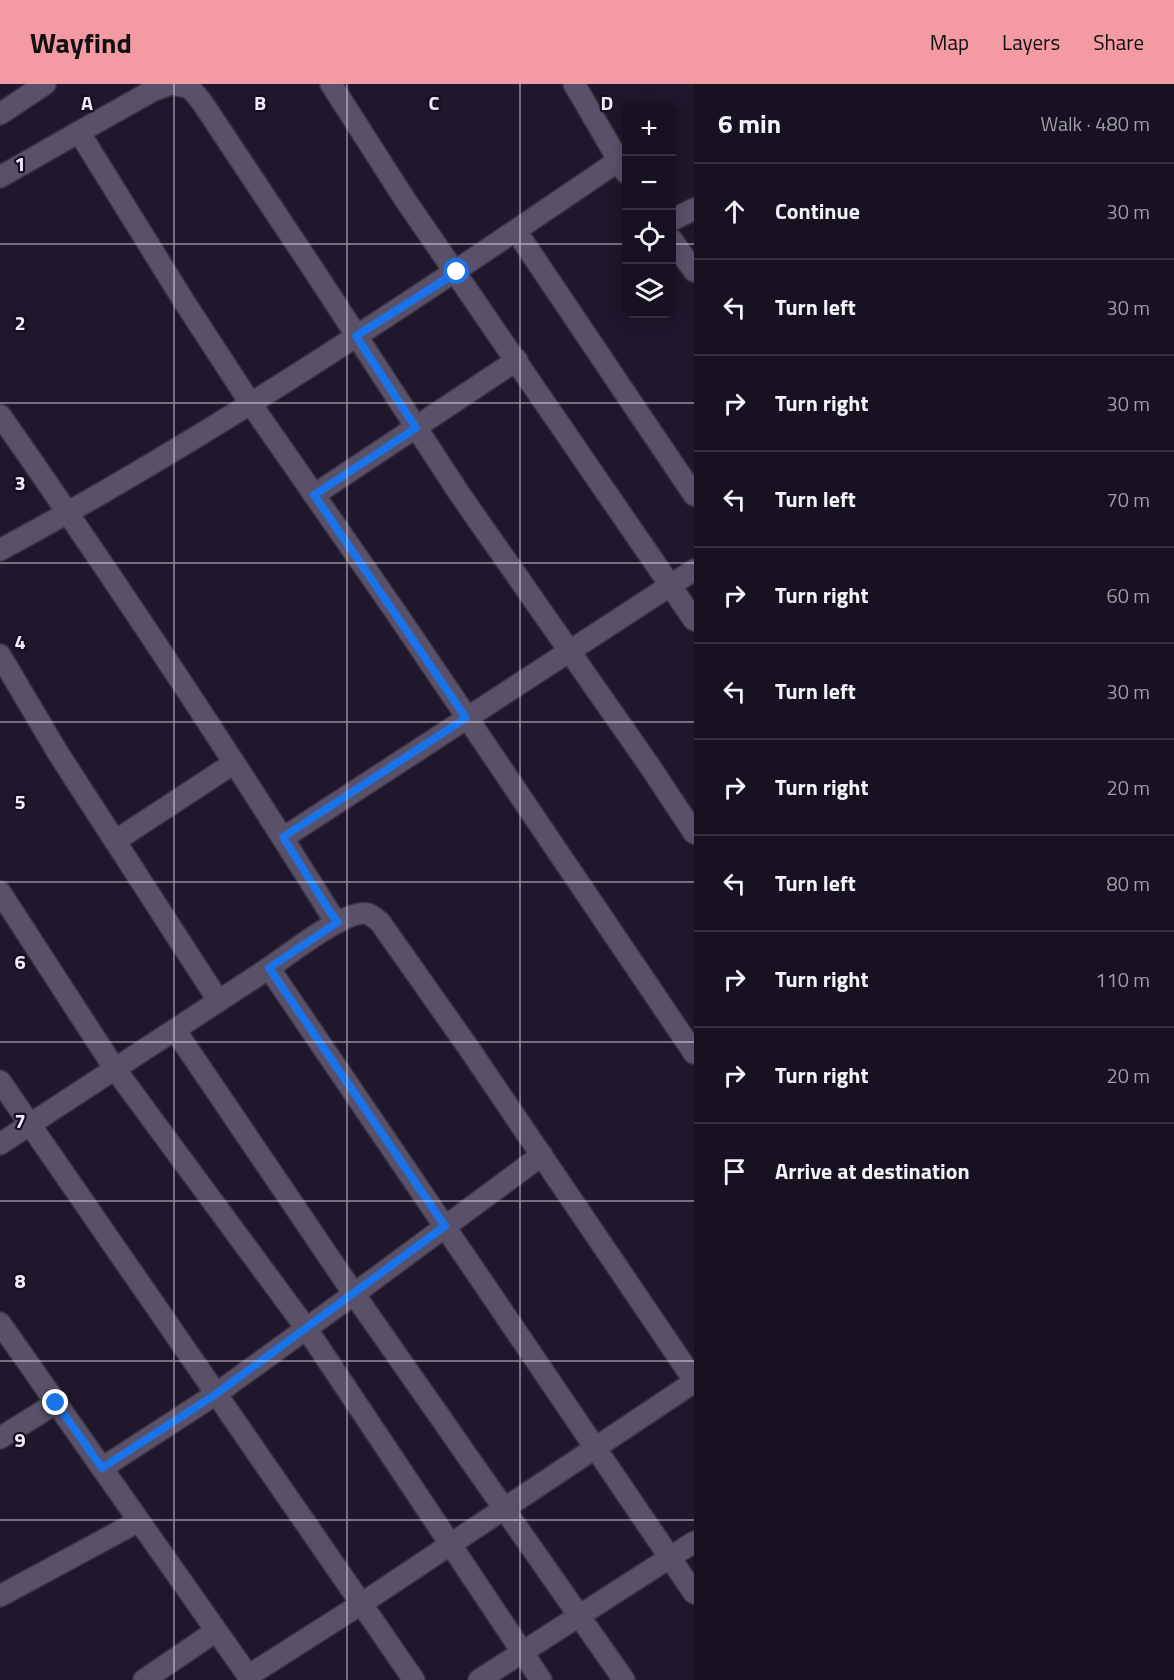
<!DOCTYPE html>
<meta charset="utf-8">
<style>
body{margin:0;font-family:"Titillium Web",sans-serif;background:#201a2a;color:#f1f3f6}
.controls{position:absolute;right:18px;top:18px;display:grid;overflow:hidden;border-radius:12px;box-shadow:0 3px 15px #0003}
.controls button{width:54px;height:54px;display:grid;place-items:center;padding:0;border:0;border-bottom:2px solid #36313f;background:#171121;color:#f1f3f6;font:30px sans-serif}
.stop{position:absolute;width:18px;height:18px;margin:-14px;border:4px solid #1a73e8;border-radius:50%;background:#fff}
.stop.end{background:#1a73e8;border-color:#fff;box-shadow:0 2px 6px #0008}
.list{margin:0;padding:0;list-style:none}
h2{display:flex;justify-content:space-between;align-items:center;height:78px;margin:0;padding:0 24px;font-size:26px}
h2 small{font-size:20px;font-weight:400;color:#9e9da5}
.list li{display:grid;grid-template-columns:39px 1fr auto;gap:18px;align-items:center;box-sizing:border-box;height:96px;padding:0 24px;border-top:2px solid #36313f}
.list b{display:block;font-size:22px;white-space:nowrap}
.list em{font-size:20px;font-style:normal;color:#9e9da5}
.icon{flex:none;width:33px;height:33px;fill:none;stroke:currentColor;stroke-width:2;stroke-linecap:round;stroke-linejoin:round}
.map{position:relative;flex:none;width:694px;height:1596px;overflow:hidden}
header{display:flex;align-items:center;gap:36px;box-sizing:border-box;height:84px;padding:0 30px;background:#f49aa2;color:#111}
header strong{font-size:28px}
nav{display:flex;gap:33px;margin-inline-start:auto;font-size:21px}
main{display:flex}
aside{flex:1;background:#171121}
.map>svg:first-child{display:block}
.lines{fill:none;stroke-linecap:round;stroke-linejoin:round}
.street-casing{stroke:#383242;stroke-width:24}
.street{stroke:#595169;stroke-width:21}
.route{stroke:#1a73e8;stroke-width:8}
.grid{fill:none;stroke:#f2edfc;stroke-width:1.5;stroke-opacity:0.55}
.grid-label{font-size:20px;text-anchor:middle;font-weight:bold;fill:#f2edfc;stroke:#160e22;stroke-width:4.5;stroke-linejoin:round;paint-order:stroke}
</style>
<header>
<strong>Wayfind</strong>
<nav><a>Map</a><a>Layers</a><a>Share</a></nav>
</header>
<main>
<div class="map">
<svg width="694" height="1596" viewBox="0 0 694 1596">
<rect width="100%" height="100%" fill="#1f172c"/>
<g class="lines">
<defs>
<g id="street">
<path d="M173,0l17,4 12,14 113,170 144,221 190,272 45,68"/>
<path d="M331,0l73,114 290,422"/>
<path d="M574,0l52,89"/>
<path d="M0,30l45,-30"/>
<path d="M79,48l73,-41 19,-7"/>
<path d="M0,93l79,-45 106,171 66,101 144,207 299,442"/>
<path d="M672,136l22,-11"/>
<path d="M516,147l178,264"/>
<path d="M672,156l22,31"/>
<path d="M0,331c114,163 224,329 330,498l8,9"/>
<path d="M314,411l203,-135"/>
<path d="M0,466c215,-116 417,-252 618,-389"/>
<path d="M0,571l58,98 160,247"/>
<path d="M283,754l411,-268"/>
<path d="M115,757l119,-78"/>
<path d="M0,808l115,177 191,259 235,352"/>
<path d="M269,884c19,-13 78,-60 99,-54 4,1 9,6 12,8l88,125 226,333"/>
<path d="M0,997l414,599"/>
<path d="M0,1060l269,-176 425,625"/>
<path d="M542,1071l-188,139 270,386"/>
<path d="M0,1239l251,357"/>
<path d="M0,1354l56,-35"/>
<path d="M102,1384l114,-74 138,-100 -179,-264"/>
<path d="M0,1512l139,-75"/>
<path d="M248,1592l113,-72 333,-222"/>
<path d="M144,1596l72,-49"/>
<path d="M479,1596l215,-138"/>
</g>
</defs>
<use href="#street" class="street-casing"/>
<use href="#street" class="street"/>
</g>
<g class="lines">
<path class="route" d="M56,1319l46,65 114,-74 229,-168 -176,-258 69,-46 -8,-10 -47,-75 183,-119 -152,-223 102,-67 -60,-92 101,-64"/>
</g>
<path class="grid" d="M174,0v1596M347,0v1596M520,0v1596M0,160h626M672,160h22M0,319h694M0,479h694M0,638h694M0,798h694M0,958h694M0,1117h694M0,1277h694M0,1436h694"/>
<g class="grid-label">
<text x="87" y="26">A</text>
<text x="260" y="26">B</text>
<text x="434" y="26">C</text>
<text x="607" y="26">D</text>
<text x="20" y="87">1</text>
<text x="20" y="246">2</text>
<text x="20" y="406">3</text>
<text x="20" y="565">4</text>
<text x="20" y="725">5</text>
<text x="20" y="885">6</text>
<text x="20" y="1044">7</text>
<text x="20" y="1204">8</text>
<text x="20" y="1363">9</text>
</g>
</svg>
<div class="controls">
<button>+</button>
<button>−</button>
<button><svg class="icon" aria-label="locate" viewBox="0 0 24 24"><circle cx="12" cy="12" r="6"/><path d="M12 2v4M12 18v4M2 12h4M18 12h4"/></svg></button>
<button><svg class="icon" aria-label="layers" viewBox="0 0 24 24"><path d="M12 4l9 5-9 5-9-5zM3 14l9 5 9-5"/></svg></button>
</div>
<div class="stop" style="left:457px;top:188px"></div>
<div class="stop end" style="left:56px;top:1319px"></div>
</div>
<aside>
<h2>6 min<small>Walk · 480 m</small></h2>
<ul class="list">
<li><svg class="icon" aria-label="ahead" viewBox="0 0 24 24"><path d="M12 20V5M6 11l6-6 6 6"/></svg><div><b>Continue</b></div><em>30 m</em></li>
<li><svg class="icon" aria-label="left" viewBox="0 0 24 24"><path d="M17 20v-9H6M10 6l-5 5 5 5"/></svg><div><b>Turn left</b></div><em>30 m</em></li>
<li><svg class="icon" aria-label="right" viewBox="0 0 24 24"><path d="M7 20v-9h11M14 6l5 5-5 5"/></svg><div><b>Turn right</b></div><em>30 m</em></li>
<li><svg class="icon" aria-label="left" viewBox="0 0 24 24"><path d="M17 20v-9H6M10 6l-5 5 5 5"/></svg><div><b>Turn left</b></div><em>70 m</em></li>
<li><svg class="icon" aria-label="right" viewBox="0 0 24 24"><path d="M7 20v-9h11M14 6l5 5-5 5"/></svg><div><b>Turn right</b></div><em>60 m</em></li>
<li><svg class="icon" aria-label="left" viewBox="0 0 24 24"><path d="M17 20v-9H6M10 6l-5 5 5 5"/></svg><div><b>Turn left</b></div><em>30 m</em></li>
<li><svg class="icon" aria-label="right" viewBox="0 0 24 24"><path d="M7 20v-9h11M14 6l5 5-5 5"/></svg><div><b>Turn right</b></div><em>20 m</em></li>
<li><svg class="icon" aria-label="left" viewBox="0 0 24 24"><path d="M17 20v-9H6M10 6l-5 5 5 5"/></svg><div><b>Turn left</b></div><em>80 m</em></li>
<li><svg class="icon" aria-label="right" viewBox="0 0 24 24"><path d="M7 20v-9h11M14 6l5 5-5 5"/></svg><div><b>Turn right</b></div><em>110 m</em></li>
<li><svg class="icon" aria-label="right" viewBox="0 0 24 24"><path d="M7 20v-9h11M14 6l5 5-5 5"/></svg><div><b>Turn right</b></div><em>20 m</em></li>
<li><svg class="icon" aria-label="arrive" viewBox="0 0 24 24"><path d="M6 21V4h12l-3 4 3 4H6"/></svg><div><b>Arrive at destination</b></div></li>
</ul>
</aside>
</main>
